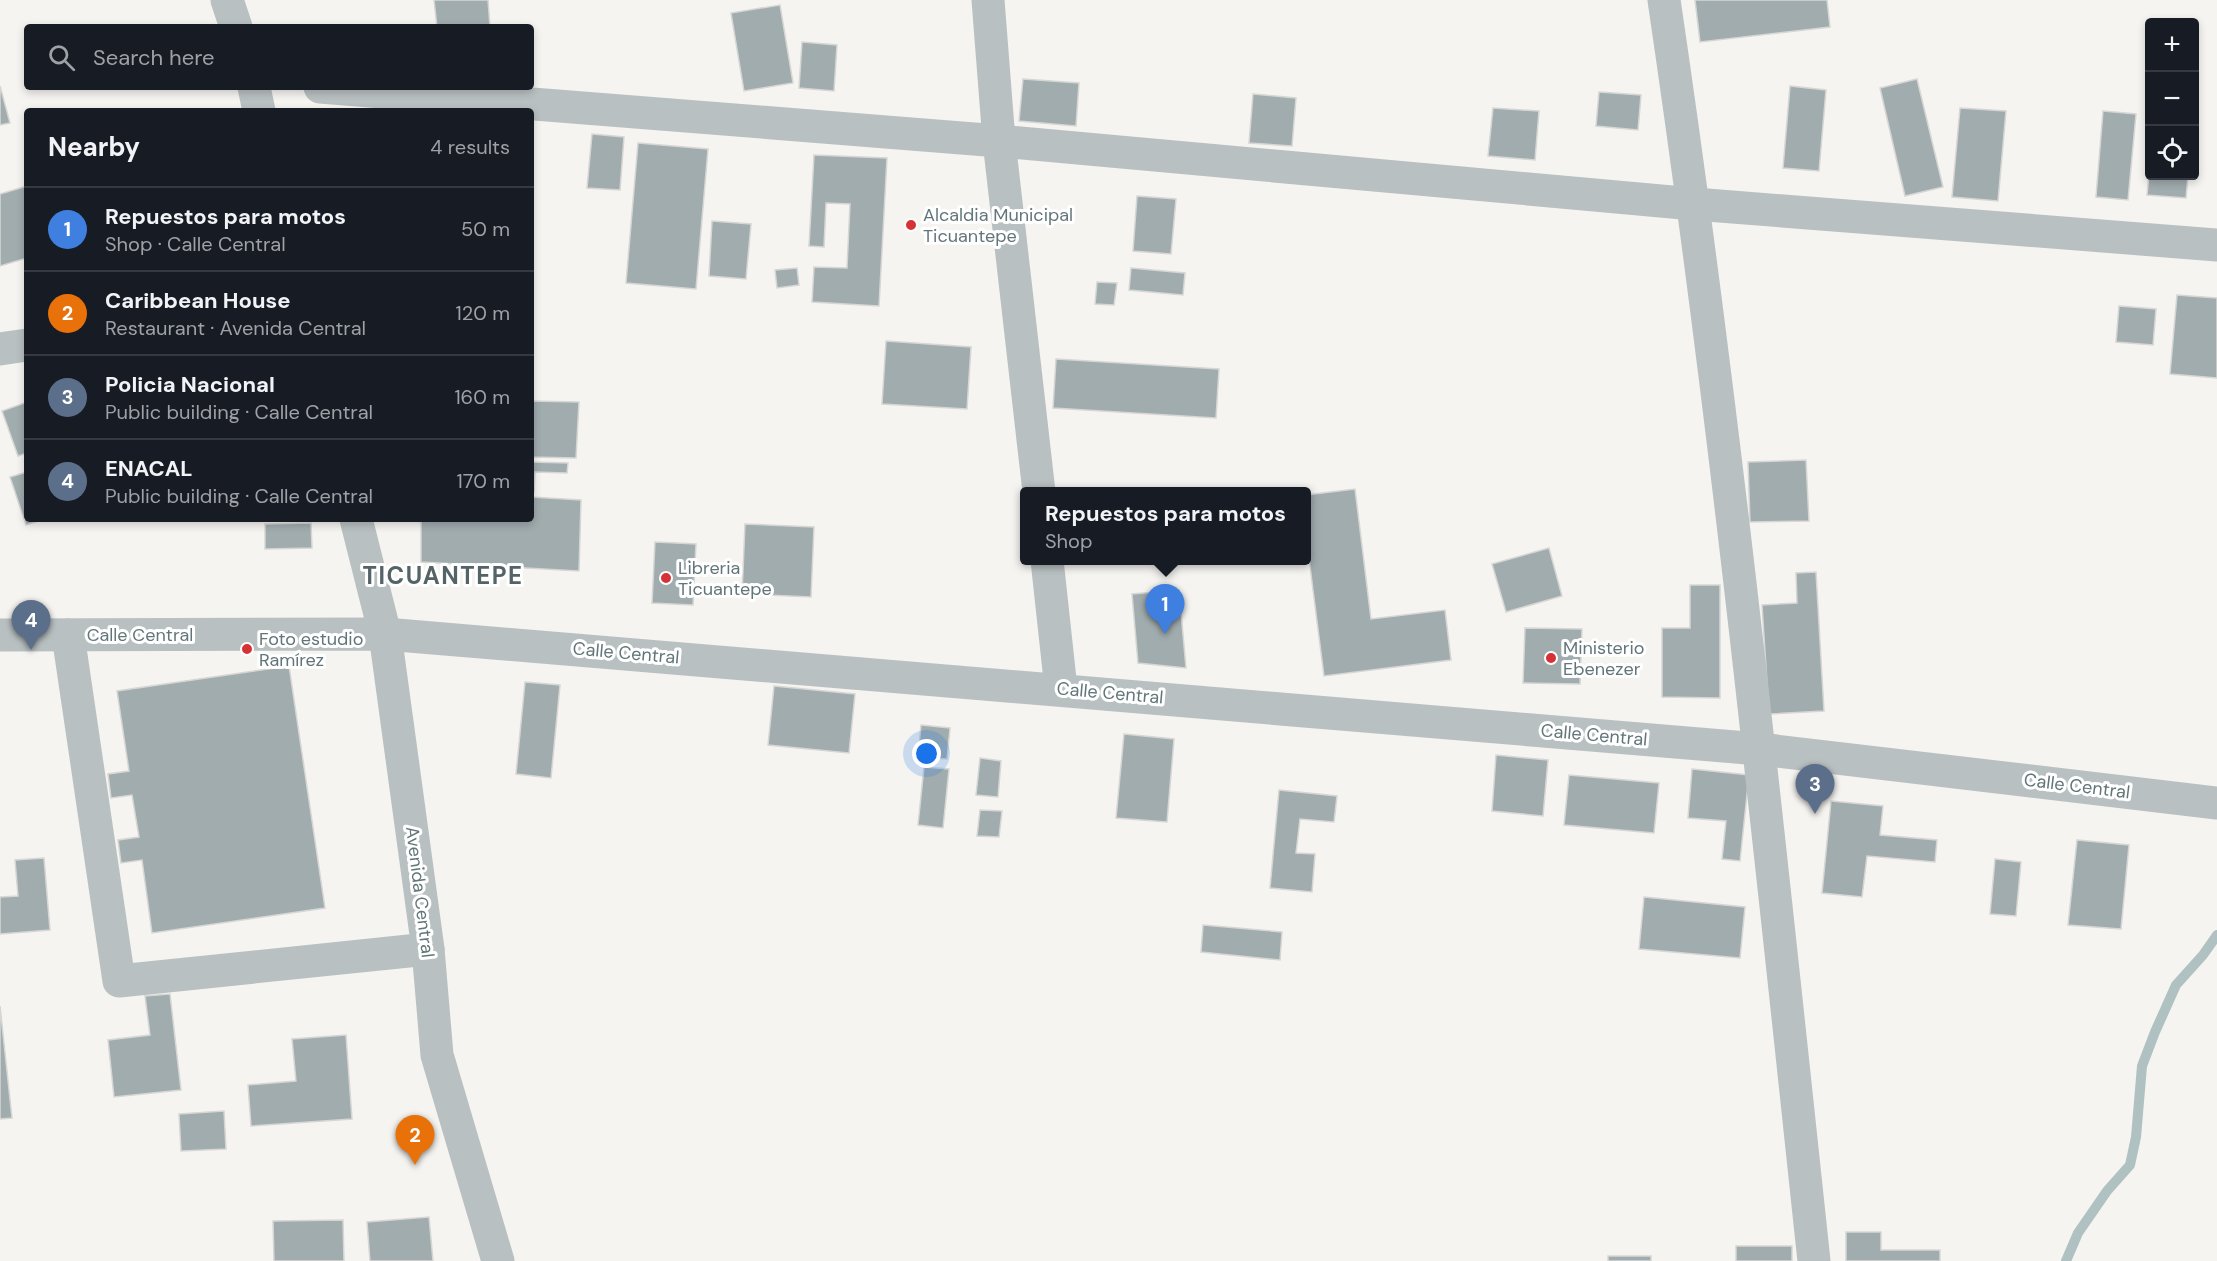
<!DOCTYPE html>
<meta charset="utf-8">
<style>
body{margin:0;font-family:"DM Sans",sans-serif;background:#20242c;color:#f1f3f6}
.controls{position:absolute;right:18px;top:18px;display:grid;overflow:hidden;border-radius:6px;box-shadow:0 3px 9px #0003}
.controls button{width:54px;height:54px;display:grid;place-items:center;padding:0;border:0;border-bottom:2px solid #363941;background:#171b24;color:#f1f3f6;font:30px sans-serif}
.you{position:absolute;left:927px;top:754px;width:21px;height:21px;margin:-15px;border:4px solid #fff;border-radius:50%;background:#1a73e8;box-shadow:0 0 0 9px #1a73e833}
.badge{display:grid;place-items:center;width:39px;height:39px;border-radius:50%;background:#2563eb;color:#fff;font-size:20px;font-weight:700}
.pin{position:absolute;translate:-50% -50px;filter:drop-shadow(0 2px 3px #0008)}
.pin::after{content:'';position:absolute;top:32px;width:21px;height:18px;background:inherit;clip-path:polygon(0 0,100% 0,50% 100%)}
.popup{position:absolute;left:1020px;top:487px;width:291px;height:78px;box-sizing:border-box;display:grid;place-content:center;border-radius:6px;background:#171b24;filter:drop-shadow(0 2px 4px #0005);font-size:20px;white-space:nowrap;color:#9ea1a6}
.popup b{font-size:22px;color:#f1f3f6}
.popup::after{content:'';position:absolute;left:50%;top:100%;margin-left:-12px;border:12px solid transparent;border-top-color:#171b24}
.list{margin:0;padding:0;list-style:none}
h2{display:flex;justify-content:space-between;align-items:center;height:78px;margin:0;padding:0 24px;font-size:26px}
h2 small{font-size:20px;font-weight:400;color:#9ea1a6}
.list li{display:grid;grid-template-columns:39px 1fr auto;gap:18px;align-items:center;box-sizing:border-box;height:84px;padding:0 24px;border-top:2px solid #363941}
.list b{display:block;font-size:22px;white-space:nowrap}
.list p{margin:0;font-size:20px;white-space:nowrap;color:#9ea1a6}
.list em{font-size:20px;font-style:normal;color:#9ea1a6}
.icon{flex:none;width:33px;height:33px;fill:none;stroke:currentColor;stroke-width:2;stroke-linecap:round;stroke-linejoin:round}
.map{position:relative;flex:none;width:2217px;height:1261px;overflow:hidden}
.search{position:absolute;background:#171b24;box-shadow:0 3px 9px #0003;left:24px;top:24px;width:510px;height:66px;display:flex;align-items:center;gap:15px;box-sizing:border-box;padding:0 21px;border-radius:6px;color:#9ea1a6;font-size:22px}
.panel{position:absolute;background:#171b24;box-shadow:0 3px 9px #0003;left:24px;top:108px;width:510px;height:414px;border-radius:6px}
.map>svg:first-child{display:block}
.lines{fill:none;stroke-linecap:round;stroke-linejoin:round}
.stream{stroke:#b0c1c1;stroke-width:10}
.building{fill:#a1acae;stroke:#d6d6d4;stroke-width:1.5}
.minor{stroke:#b9c0c1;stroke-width:33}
.poi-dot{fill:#d53136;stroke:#fff;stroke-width:2}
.labels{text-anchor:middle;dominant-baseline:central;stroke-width:6;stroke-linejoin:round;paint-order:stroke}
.poi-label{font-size:18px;fill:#62767a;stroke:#fff;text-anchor:start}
.street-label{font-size:18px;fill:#62767a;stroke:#fff}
.district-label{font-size:24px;font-weight:bold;letter-spacing:1.5px;fill:#536366;stroke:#fff}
</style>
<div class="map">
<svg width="2217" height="1261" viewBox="0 0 2217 1261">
<rect width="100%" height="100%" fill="#f5f4f1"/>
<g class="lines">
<path class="stream" d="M2066,1261l12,-28 29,-42 23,-26 6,-28 6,-71 13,-34 21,-47 27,-30 14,-20"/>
</g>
<g class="building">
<path d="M434,0h54l2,27h-53z"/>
<path d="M1695,0h132l3,27 -130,15z"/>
<path d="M780,5l13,78 -49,8 -13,-78z"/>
<path d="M802,42l35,3 -3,46 -35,-3z"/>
<path d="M1023,79l56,4 -3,43 -57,-5z"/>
<path d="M1917,79l26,108 -38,9 -25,-108z"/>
<path d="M0,86l10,37 -10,2z"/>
<path d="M1790,86l36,4 -7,81 -36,-3z"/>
<path d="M1599,92l42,3 -3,35 -42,-4z"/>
<path d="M1253,94l43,4 -4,48 -43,-3z"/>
<path d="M1493,108l46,3 -4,49 -47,-4z"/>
<path d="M1960,108l46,3 -8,90 -46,-4z"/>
<path d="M2103,111l33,3 -8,86 -32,-3z"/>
<path d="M592,134l32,3 -4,53 -33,-2z"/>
<path d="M638,143l70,6 -12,140 -70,-6z"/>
<path d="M814,155l73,3 -8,148 -67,-4 2,-35 33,1 3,-64 -24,-1 -2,44 -15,-1z"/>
<path d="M2150,164v12h38l-2,22 -39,-3z"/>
<path d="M27,186v72l-27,8v-72z"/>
<path d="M1137,196l39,3 -5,55 -38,-3z"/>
<path d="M712,221l39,3 -5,55 -37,-3z"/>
<path d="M797,268l2,17 -22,3 -2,-18z"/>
<path d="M1131,268l54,5 -2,22 -54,-5z"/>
<path d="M1097,282l20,1 -3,22 -19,-1z"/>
<path d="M2177,295l40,3v80l-47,-4z"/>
<path d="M2119,306l37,3 -3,36 -37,-3z"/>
<path d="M886,341l85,6 -4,62 -85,-5z"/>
<path d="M1056,359l163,10 -3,49 -163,-10z"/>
<path d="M531,401l48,1 -3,56 -45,-1z"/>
<path d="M27,402v51l-9,3 -16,-45z"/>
<path d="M1806,460l3,61 -59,1 -2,-60z"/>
<path d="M531,462l37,1 -1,10 -32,-1 -1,20h-3z"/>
<path d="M27,472v47h17l-18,6 -16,-48z"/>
<path d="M1355,489l16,130 74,-9 6,50 -127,16 -18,-141v-40z"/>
<path d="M531,497l50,3 -2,71 -158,-9v-40l-15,-3h125z"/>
<path d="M311,523l1,25 -47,1v-25z"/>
<path d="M745,524l69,3 -3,70 -69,-3z"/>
<path d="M655,542l41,2 -3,61 -41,-2z"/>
<path d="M1549,548l13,48 -56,16 -14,-48z"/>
<path d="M1816,572l8,139 -55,3 -7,-109 35,-2 -1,-30z"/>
<path d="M1690,585h30v113l-58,-1v-69h28z"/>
<path d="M1179,590l7,78 -48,-5 -6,-69z"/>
<path d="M1525,628l57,1 -2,55 -57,-1z"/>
<path d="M289,666l36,242 -173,25 -10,-73 -21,3 -3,-23 21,-3 -7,-42 -21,3 -3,-24 21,-3 -12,-80z"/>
<path d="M525,682l35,3 -9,93 -35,-4z"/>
<path d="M774,686l81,8 -6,59 -81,-8z"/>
<path d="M921,725l29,3 -3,31 -29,-2z"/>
<path d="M1124,734l50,5 -7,83 -51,-4z"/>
<path d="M1496,755l52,5 -5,56 -51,-5z"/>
<path d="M980,758l21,3 -3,36 -22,-2z"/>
<path d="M924,767l25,2 -6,59 -25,-3z"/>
<path d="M1692,769l57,6 -9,86 -18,-2 4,-38 -38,-3z"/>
<path d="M1569,775l90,8 -5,50 -90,-8z"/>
<path d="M1279,790l58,6 -3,26 -34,-3 -4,34 19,1 -3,38 -42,-4z"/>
<path d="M1831,801l52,5 -3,29 57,5 -2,22 -68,-6 -5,41 -40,-4z"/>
<path d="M980,810l22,1 -3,26 -22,-1z"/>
<path d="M2077,840l52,5 -8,84 -53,-4z"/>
<path d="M44,858l6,72 -50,4v-37l18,-1 -3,-36z"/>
<path d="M1995,859l26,3 -5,54 -26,-2z"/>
<path d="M1644,897l101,10 -5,51 -101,-9z"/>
<path d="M1203,925l79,7 -2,28 -79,-8z"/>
<path d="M170,994l11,96 -67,7 -6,-57 42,-5 -5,-39z"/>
<path d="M0,1006l12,112 -12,1z"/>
<path d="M346,1035l6,84 -101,7 -3,-41 48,-4 -4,-42z"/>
<path d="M224,1111l2,38 -45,2 -2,-37z"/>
<path d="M429,1217l4,44h-63l-3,-39z"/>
<path d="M343,1220l1,41h-70l-1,-40z"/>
<path d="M1846,1232h35v18h59v11h-94z"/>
<rect x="1736" y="1246" width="56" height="15"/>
<rect x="1608" y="1256" width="43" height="5"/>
</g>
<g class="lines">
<g class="minor">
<path d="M227,0l9,27"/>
<path d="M988,0l11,141 40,351"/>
<path d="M1664,0c62,419 105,840 150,1261"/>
<path d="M254,87l5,24"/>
<path d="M320,87l679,54 695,63 523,41"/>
<path d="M0,349l27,-4"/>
<path d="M356,519l29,115 43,315 9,106 61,206"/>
<path d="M1047,560l14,129"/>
<path d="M0,635l385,-1 1374,115 458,54"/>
<path d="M68,635l51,346 309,-32"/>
</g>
</g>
<g class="poi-dot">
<circle cx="911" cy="225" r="6"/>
<circle cx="666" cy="578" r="6"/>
<circle cx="247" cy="649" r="6"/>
<circle cx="1551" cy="658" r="6"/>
</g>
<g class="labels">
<g class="poi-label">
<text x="923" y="215">Alcaldia Municipal<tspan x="923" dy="21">Ticuantepe</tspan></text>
<text x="678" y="568">Libreria<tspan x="678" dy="21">Ticuantepe</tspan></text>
<text x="259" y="639">Foto estudio<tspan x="259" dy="21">Ramírez</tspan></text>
<text x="1563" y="648">Ministerio<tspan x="1563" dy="21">Ebenezer</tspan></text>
</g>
<g class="street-label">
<text x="140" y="635">Calle Central</text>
<text transform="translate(626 653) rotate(5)">Calle Central</text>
<text transform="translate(1110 693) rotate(5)">Calle Central</text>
<text transform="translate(1594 735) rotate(5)">Calle Central</text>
<text transform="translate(2077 786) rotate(7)">Calle Central</text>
<text transform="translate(420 892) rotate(83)">Avenida Central</text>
</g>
<g class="district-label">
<text x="443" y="575">TICUANTEPE</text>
</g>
</g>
</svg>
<div class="controls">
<button>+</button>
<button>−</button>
<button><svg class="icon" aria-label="locate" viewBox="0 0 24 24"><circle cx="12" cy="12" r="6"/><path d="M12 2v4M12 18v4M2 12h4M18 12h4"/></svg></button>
</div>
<div class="you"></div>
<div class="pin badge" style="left:1165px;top:634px;background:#3f7fe0">1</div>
<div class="popup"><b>Repuestos para motos</b>Shop</div>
<div class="pin badge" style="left:415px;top:1165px;background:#e8710a">2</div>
<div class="pin badge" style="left:1815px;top:814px;background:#5c6f8a">3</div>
<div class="pin badge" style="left:31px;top:650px;background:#5c6f8a">4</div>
<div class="search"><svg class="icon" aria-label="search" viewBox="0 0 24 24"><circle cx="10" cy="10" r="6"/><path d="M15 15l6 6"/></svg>Search here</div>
<section class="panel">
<h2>Nearby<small>4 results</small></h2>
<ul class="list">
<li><span class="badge" style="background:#3f7fe0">1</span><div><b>Repuestos para motos</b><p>Shop · Calle Central</p></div><em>50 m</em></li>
<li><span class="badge" style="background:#e8710a">2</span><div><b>Caribbean House</b><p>Restaurant · Avenida Central</p></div><em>120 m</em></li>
<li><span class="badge" style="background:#5c6f8a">3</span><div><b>Policia Nacional</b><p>Public building · Calle Central</p></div><em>160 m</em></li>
<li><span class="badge" style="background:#5c6f8a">4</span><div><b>ENACAL</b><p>Public building · Calle Central</p></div><em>170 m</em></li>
</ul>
</section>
</div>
